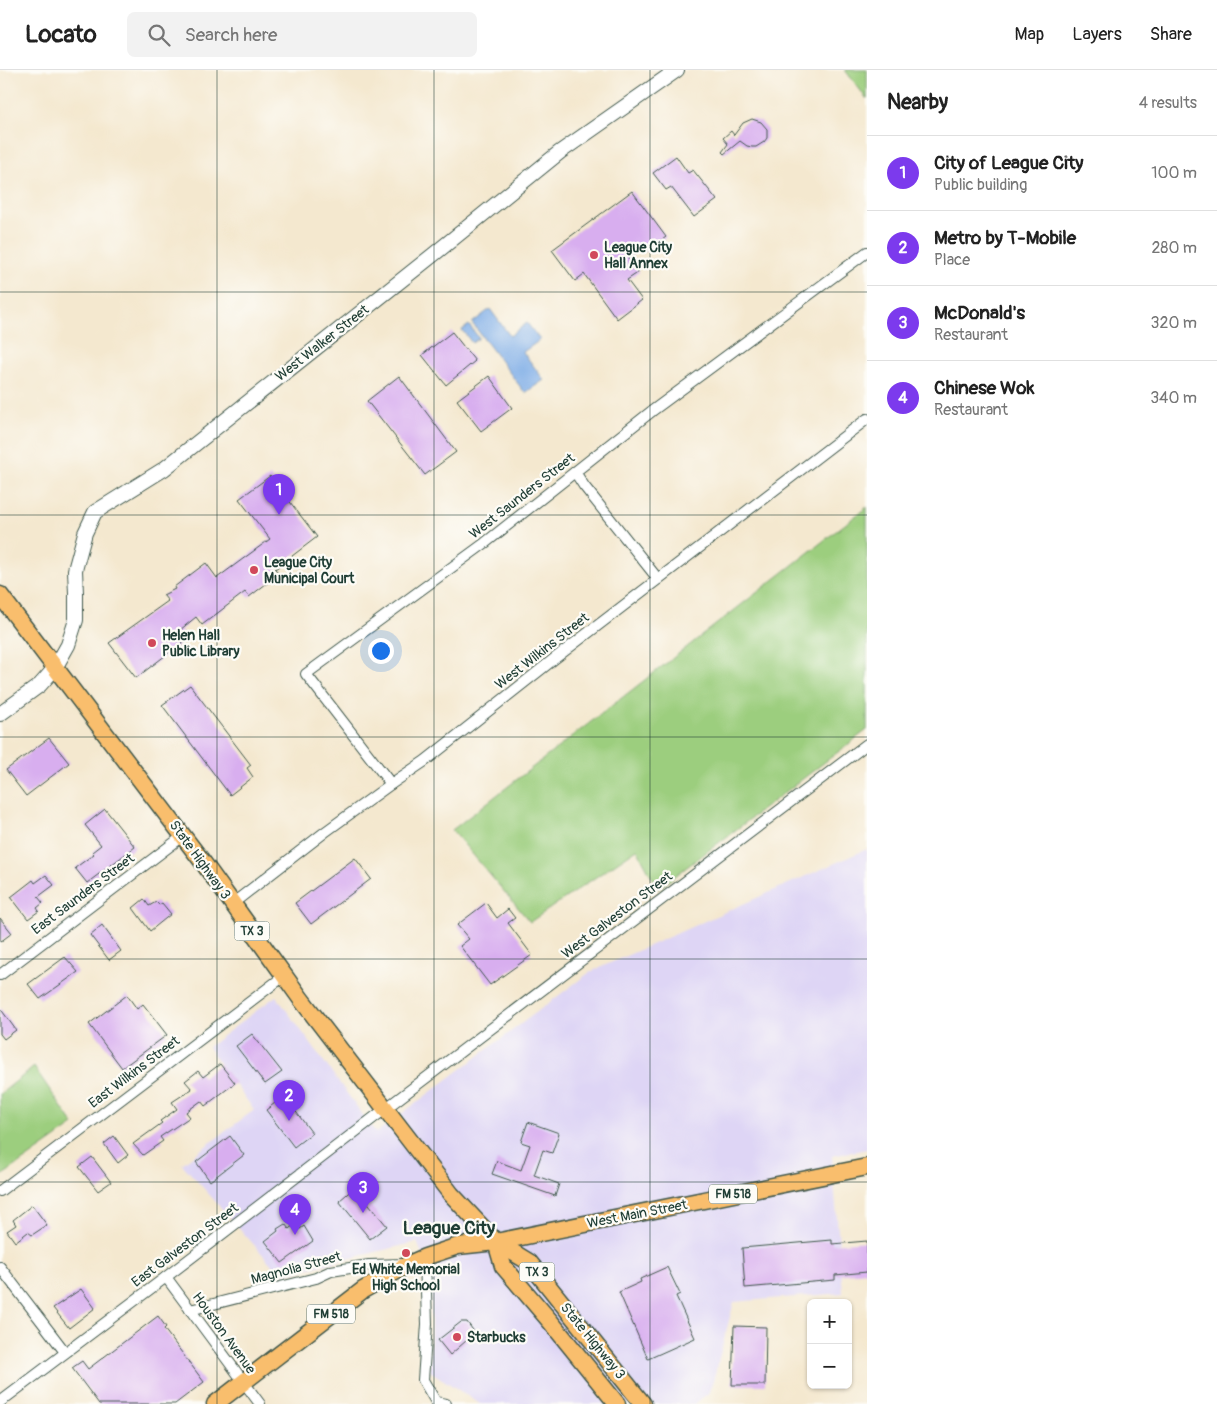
<!DOCTYPE html>
<meta charset="utf-8">
<style>
body{margin:0;font-family:Pangolin,sans-serif;background:#f2f2f2;color:#222}
.controls{position:absolute;right:15px;bottom:15px;display:grid;overflow:hidden;border-radius:8px;box-shadow:0 1px 4px #0004}
.controls button{width:45px;height:45px;display:grid;place-items:center;padding:0;border:0;border-bottom:1px solid #e0e0e0;background:#fff;color:#222;font:25px sans-serif}
.you{position:absolute;left:380px;top:580px;width:18px;height:18px;margin:-12px;border:4px solid #fff;border-radius:50%;background:#1a73e8;box-shadow:0 0 0 8px #1a73e833}
.badge{display:grid;place-items:center;width:32px;height:32px;border-radius:50%;background:#7c3aed;color:#fff;font-size:16px;font-weight:700}
.pin{position:absolute;translate:-50% -41px;filter:drop-shadow(0 1px 2px #0008)}
.pin::after{content:'';position:absolute;top:26px;width:18px;height:15px;background:inherit;clip-path:polygon(0 0,100% 0,50% 100%)}
.list{margin:0;padding:0;list-style:none}
h2{display:flex;justify-content:space-between;align-items:center;height:65px;margin:0;padding:0 20px;font-size:21px}
h2 small{font-size:16px;font-weight:400;color:#767676}
.list li{display:grid;grid-template-columns:32px 1fr auto;gap:15px;align-items:center;box-sizing:border-box;height:75px;padding:0 20px;border-top:1px solid #e0e0e0}
.list b{display:block;font-size:19px;white-space:nowrap}
.list p{margin:0;font-size:16px;white-space:nowrap;color:#767676}
.list em{font-size:16px;font-style:normal;color:#767676}
.icon{flex:none;width:28px;height:28px;fill:none;stroke:currentColor;stroke-width:2;stroke-linecap:round;stroke-linejoin:round}
.map{position:relative;flex:none;width:867px;height:1334px;overflow:hidden}
header{display:flex;align-items:center;gap:30px;box-sizing:border-box;height:70px;padding:0 25px;background:#fff;border-bottom:1px solid #e0e0e0}
header strong{font-size:24px}
nav{display:flex;gap:28px;margin-inline-start:auto;font-size:18px}
.search{width:350px;height:45px;background:#f2f2f2;display:flex;align-items:center;gap:12px;box-sizing:border-box;padding:0 18px;border-radius:8px;color:#767676;font-size:19px}
main{display:flex}
aside{flex:1;background:#fff}
.map>svg:first-child{display:block}
.built{fill:#ded5f5}
.green{fill:#9cce7e;stroke:#5e8659}
.water{fill:#7cabe6;stroke:#4e748d}
.building{fill:#d8aeef}
.lines{fill:none;stroke-linecap:round;stroke-linejoin:round}
.minor-casing{stroke:#3f574b;stroke-width:12}
.tertiary-casing{stroke:#3f574b;stroke-width:16}
.primary-casing{stroke:#3f574b;stroke-width:19}
.minor{stroke:#fff;stroke-width:10}
.tertiary{stroke:#fff;stroke-width:14}
.primary{stroke:#f9be6d;stroke-width:16}
.grid{fill:none;stroke:#1f3d34;stroke-width:1;stroke-opacity:0.55}
.poi-dot{fill:#d1495b;stroke:#fdfcf7;stroke-width:2}
.labels{text-anchor:middle;dominant-baseline:central;stroke-width:4.5;stroke-linejoin:round;paint-order:stroke}
.shield{fill:#fdfcf7;stroke:#62766e;stroke-width:1}
.shield-label{font-size:12px;font-weight:bold;fill:#1f3d34}
.poi-label{font-size:14px;font-weight:bold;fill:#1f3d34;stroke:#fdfcf7;text-anchor:start}
.street-label{font-size:14px;fill:#1f3d34;stroke:#fdfcf7}
.district-label{font-size:19px;font-weight:bold;fill:#1f3d34;stroke:#fdfcf7}
</style>
<header>
<strong>Locato</strong>
<div class="search"><svg class="icon" aria-label="search" viewBox="0 0 24 24"><circle cx="10" cy="10" r="6"/><path d="M15 15l6 6"/></svg>Search here</div>
<nav><a>Map</a><a>Layers</a><a>Share</a></nav>
</header>
<main>
<div class="map">
<svg width="867" height="1334" viewBox="0 0 867 1334">
<rect width="100%" height="100%" fill="#fdfcf7"/>
<filter id="ink" filterUnits="userSpaceOnUse"><feTurbulence type="fractalNoise" baseFrequency=".02" numOctaves="2"/><feDisplacementMap in="SourceGraphic" scale="10" xChannelSelector="R" yChannelSelector="G"/><feConvolveMatrix kernelMatrix="1 2 1 2 8 2 1 2 1" color-interpolation-filters="sRGB"/></filter>
<filter id="wash" filterUnits="userSpaceOnUse"><feTurbulence type="fractalNoise" baseFrequency=".0096" numOctaves="4" result="noise"/><feDisplacementMap in="SourceGraphic" scale="20" xChannelSelector="R" yChannelSelector="G"/><feGaussianBlur stdDeviation="1.12" result="paint"/><feColorMatrix in="noise" values="0 0 0 0 0 0 0 0 0 0 0 0 0 0 0 0 0 1.4 0 .05"/><feComposite in="paint" operator="in"/></filter>
<g filter="url(#wash)">
<rect width="100%" height="100%" fill="#f4e8cf"/>
<path class="built" d="M867,779v300l-35,7 11,137 -109,9 -24,90 -16,12h-214l-50,-33 2,-94 -15,-35 -136,33 -99,-111 72,-54 -46,-63 68,-51 100,137 214,-161z"/>
<g class="green">
<path d="M845,0h22v29z"/>
<path d="M867,437v223l-209,159 -21,-40 -107,73 -78,-92z"/>
<path d="M34,997l40,58 -74,52v-83z"/>
</g>
<g class="water">
<path d="M490,239l20,27 17,-13 13,17 -17,12 21,28 -19,13 -53,-70z"/>
<path d="M469,255l10,13 -7,5 -10,-13z"/>
</g>
<g id="blocks">
<g class="building">
<path d="M752,49l9,3 6,7v9l-3,4 -8,5h-4l-5,-1 -7,-5 -16,13 -2,-2 6,-8 -5,-6 8,-7 3,4 9,-12z"/>
<path d="M676,86l12,17 5,-3 24,30 -23,17 -23,-30 -5,3 -13,-17z"/>
<path d="M632,121l34,46 -20,15 -3,-5 -15,11 11,14 -12,8 15,20 -25,19 -33,-45 -9,7 -23,-31z"/>
<path d="M452,262l23,29 -29,24 -24,-30z"/>
<path d="M399,306l57,76 -31,23 -58,-74z"/>
<path d="M489,306l23,32 -31,23 -24,-31z"/>
<path d="M270,406l47,61 -42,32 4,5 -30,23 -4,-5 -43,33 -6,-8 -16,13 7,9 -51,39 -27,-35 59,-42 -5,-6 12,-6 -1,-2 32,-24 11,15 53,-39 -31,-40z"/>
<path d="M190,615l61,80 -4,3 6,9 -23,18 -68,-90z"/>
<path d="M49,668l20,25 -43,33 -20,-26z"/>
<path d="M105,739l30,38 -48,36 -12,-15 19,-14 -2,-2 9,-7 -16,-20z"/>
<path d="M355,788l16,21 -60,45 -16,-21z"/>
<path d="M46,805l8,10 -16,12 5,6 -6,5 2,3 -11,8 -17,-22 22,-17 2,3z"/>
<path d="M144,829l5,7 7,-4 3,3 3,-2 9,11 -21,17 -17,-23z"/>
<path d="M486,833l11,15 11,-9 7,9 -7,5 24,32 -42,30 -30,-39 9,-7 -12,-14z"/>
<path d="M0,848l12,15 -12,9z"/>
<path d="M102,855l19,26 -12,9 -19,-25z"/>
<path d="M65,887l13,15 -38,27 -12,-15z"/>
<path d="M127,925l10,14 6,-5 24,31 -45,33 -33,-44z"/>
<path d="M0,938l16,22 -12,9 -4,-5z"/>
<path d="M252,964l30,38 -17,12 -29,-38z"/>
<path d="M220,994l15,19 -30,23 -4,-5 -15,11 4,5 -30,20 3,4 -20,14 -10,-11 29,-21 -2,-2 17,-12 -5,-7 20,-13 -7,-8 13,-10 5,6z"/>
<path d="M284,1026l28,37 -18,14 -28,-37z"/>
<path d="M528,1052l31,11 -7,20 -9,-3 -9,25 25,9 -4,12 -63,-22 5,-13 24,9 9,-25 -9,-3z"/>
<path d="M114,1066l14,19 -10,8 -14,-19z"/>
<path d="M230,1066l14,19 -34,26 -14,-19z"/>
<path d="M92,1087l19,25 -13,9 -19,-24z"/>
<path d="M355,1117l32,39 -17,13 -31,-38z"/>
<path d="M32,1135l15,20 -15,10 -4,-3 -13,10 -8,-11 9,-6 -3,-5z"/>
<path d="M296,1153l4,6 4,-3 9,15 -31,22 -17,-22 13,-10 -1,-2 8,-5 4,5z"/>
<path d="M832,1170v4l35,-3v31l-32,3v5l-90,8 -3,-40z"/>
<path d="M667,1197l13,27 -4,2 19,42 -47,21 -29,-67 22,-10 -1,-3z"/>
<path d="M81,1219l14,19 -26,20 -16,-20z"/>
<path d="M158,1246l8,11 -2,2 40,53 -29,22h-76l-27,-36 10,-7 6,8z"/>
<path d="M461,1252h6l8,11 -25,22 -12,-15z"/>
<path d="M734,1256l32,1 -1,58h-33z"/>
</g>
</g>
</g>
<g filter="url(#ink)">
<use href="#blocks" fill-opacity="0" stroke="#3f574b" stroke-width="1"/>
<g class="lines">
<defs>
<g id="minor">
<path d="M575,402l9,14 74,93"/>
<path d="M391,714l-85,-110 179,-131 167,-132 215,-159"/>
<path d="M232,834l93,-72 66,-48 34,-23 129,-102 313,-240"/>
<path d="M0,905l183,-139"/>
<path d="M0,1121l284,-215"/>
<path d="M425,1187l2,67 -4,56 13,22 10,2"/>
<path d="M0,1197l65,85"/>
<path d="M166,1207l94,127"/>
<path d="M190,1240l126,-32 15,-7 38,-6 37,-1"/>
<path d="M0,1332l166,-125 219,-168 482,-365"/>
</g>
<path id="tertiary" d="M0,644l40,-29 15,-17 13,-23 8,-25v-27l-1,-23 10,-37 10,-21 69,-43 269,-214 127,-103 117,-82"/>
<g id="primary">
<path d="M0,525l202,266 99,138 150,195 45,48 33,20 114,142"/>
<path d="M496,1172l7,24 47,55 67,83"/>
<path d="M215,1334l148,-114 46,-26 16,-7 33,-11 38,-4 371,-75"/>
</g>
</defs>
<use href="#minor" class="minor-casing"/>
<use href="#tertiary" class="tertiary-casing"/>
<use href="#primary" class="primary-casing"/>
<use href="#minor" class="minor"/>
<use href="#tertiary" class="tertiary"/>
<use href="#primary" class="primary"/>
</g>
</g>
<path class="grid" d="M217,0v1334M434,0v1334M650,0v1334M0,222h867M0,445h867M0,667h867M0,889h867M0,1112h867"/>
<g class="poi-dot">
<circle cx="594" cy="185" r="5"/>
<circle cx="254" cy="500" r="5"/>
<circle cx="152" cy="573" r="5"/>
<circle cx="406" cy="1183" r="5"/>
<circle cx="457" cy="1267" r="5"/>
</g>
<g class="labels">
<g class="shield">
<rect x="234.5" y="851.5" width="35" height="19" rx="4"/>
<rect x="709" y="1114.5" width="48" height="19" rx="4"/>
<rect x="519.5" y="1192.5" width="35" height="19" rx="4"/>
<rect x="307" y="1234.5" width="48" height="19" rx="4"/>
</g>
<g class="shield-label">
<text x="252" y="861">TX 3</text>
<text x="733" y="1124">FM 518</text>
<text x="537" y="1202">TX 3</text>
<text x="331" y="1244">FM 518</text>
</g>
<g class="poi-label">
<text x="604" y="177">League City<tspan x="604" dy="16">Hall Annex</tspan></text>
<text x="264" y="492">League City<tspan x="264" dy="16">Municipal Court</tspan></text>
<text x="162" y="565">Helen Hall<tspan x="162" dy="16">Public Library</tspan></text>
<text x="406" y="1199" text-anchor="middle">Ed White Memorial<tspan x="406" dy="16">High School</tspan></text>
<text x="467" y="1267">Starbucks</text>
</g>
<g class="street-label">
<text transform="translate(322 273) rotate(-38)">West Walker Street</text>
<text transform="translate(522 426) rotate(-38)">West Saunders Street</text>
<text transform="translate(542 581) rotate(-38)">West Wilkins Street</text>
<text transform="translate(200 790) rotate(54)">State Highway 3</text>
<text transform="translate(83 824) rotate(-37)">East Saunders Street</text>
<text transform="translate(617 845) rotate(-37)">West Galveston Street</text>
<text transform="translate(134 1002) rotate(-37)">East Wilkins Street</text>
<text transform="translate(637 1144) rotate(-11)">West Main Street</text>
<text transform="translate(185 1175) rotate(-37)">East Galveston Street</text>
<text transform="translate(296 1198) rotate(-15)">Magnolia Street</text>
<text transform="translate(224 1263) rotate(54)">Houston Avenue</text>
<text transform="translate(593 1271) rotate(51)">State Highway 3</text>
</g>
<g class="district-label">
<text x="449" y="1158">League City</text>
</g>
</g>
</svg>
<div class="controls">
<button>+</button>
<button>−</button>
</div>
<div class="you"></div>
<div class="pin badge" style="left:279px;top:445px">1</div>
<div class="pin badge" style="left:289px;top:1051px">2</div>
<div class="pin badge" style="left:363px;top:1143px">3</div>
<div class="pin badge" style="left:295px;top:1165px">4</div>
</div>
<aside>
<h2>Nearby<small>4 results</small></h2>
<ul class="list">
<li><span class="badge">1</span><div><b>City of League City</b><p>Public building</p></div><em>100 m</em></li>
<li><span class="badge">2</span><div><b>Metro by T-Mobile</b><p>Place</p></div><em>280 m</em></li>
<li><span class="badge">3</span><div><b>McDonald's</b><p>Restaurant</p></div><em>320 m</em></li>
<li><span class="badge">4</span><div><b>Chinese Wok</b><p>Restaurant</p></div><em>340 m</em></li>
</ul>
</aside>
</main>
